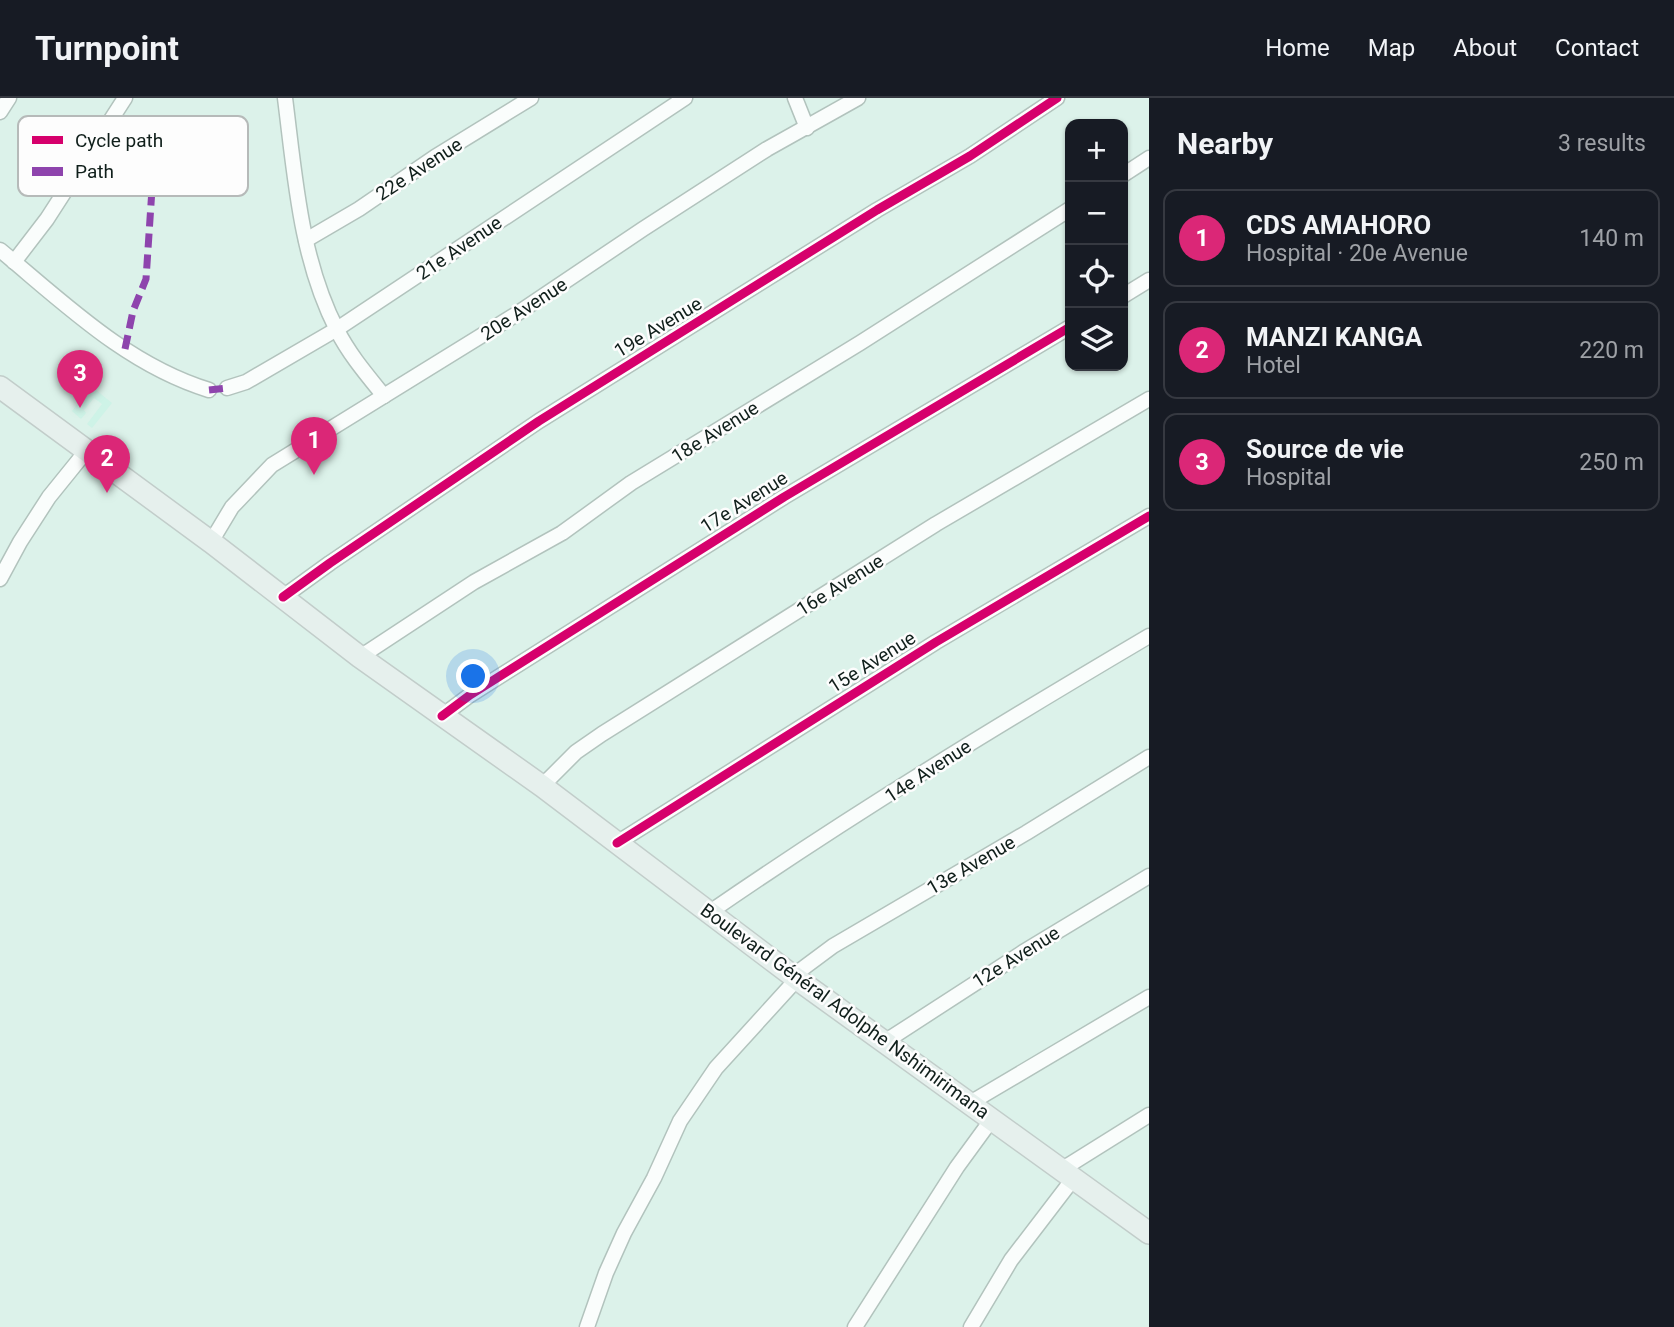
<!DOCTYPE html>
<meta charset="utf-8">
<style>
body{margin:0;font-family:Roboto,sans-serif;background:#242831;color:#f1f3f6}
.controls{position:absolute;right:21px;top:21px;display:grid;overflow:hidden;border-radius:14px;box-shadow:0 2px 5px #0004}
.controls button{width:63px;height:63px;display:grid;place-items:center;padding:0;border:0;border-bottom:2px solid #363941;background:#171b24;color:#f1f3f6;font:35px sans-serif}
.you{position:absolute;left:474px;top:579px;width:24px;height:24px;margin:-18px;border:5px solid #fff;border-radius:50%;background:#1a73e8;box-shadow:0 0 0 10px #1a73e833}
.badge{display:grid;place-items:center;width:46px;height:46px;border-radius:50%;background:#db2777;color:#fff;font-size:23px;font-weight:700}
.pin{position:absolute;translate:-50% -58px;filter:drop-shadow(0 2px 4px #0008)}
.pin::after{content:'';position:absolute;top:37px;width:24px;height:21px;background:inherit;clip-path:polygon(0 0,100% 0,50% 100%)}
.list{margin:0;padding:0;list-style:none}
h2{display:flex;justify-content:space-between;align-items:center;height:91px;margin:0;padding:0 28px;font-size:30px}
h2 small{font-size:23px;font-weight:400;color:#9ea1a6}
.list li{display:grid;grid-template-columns:46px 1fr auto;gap:21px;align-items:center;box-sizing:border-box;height:98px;margin:0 14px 14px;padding:0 14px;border:2px solid #363941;border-radius:14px}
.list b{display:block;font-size:26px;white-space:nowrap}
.list p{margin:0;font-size:23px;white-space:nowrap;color:#9ea1a6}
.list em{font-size:23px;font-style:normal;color:#9ea1a6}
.icon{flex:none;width:38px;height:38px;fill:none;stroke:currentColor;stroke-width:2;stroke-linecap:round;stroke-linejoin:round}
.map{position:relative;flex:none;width:1149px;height:1229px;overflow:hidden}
header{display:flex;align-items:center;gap:42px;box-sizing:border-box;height:98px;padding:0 35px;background:#171b24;border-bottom:2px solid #363941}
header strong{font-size:33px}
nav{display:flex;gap:38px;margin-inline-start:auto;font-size:24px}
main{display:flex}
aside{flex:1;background:#171b24}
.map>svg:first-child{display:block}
.built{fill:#cef3e7}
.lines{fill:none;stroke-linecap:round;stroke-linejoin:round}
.minor-casing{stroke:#b2c3bd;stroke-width:17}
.primary-casing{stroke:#c2cdca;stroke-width:24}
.minor{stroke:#fafdfc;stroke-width:14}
.primary{stroke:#e6f0ed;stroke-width:21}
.quiet{stroke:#8e44ad;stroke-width:7;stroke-dasharray:14 7;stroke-linecap:butt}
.cycleway-casing{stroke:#fdfdfd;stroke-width:13}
.cycleway{stroke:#d6006c;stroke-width:9}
.labels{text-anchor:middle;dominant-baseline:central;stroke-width:5;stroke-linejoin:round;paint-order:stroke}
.street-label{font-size:19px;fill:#101f1b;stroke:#fdfdfd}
.key{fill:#fdfdfd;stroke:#b6bab9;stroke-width:2}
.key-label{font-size:19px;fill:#101f1b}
</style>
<header>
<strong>Turnpoint</strong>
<nav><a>Home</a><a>Map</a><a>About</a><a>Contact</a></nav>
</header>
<main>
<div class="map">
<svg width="1149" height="1229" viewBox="0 0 1149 1229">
<rect width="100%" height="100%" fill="#dcf2ea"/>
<path class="built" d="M91,288l21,17 -20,25 -5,-4 15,-20 -8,-6 -10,12 2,3 -5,6 -9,-8z"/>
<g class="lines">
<defs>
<g id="minor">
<path d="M285,0c10,78 15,160 52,232 12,24 30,45 47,66"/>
<path d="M795,0l12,30"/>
<path d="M0,14l9,-14"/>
<path d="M1123,77l26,-17"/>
<path d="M306,142l53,-31 76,-52 96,-59"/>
<path d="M0,152c64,53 127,115 209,140"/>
<path d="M14,164l33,-43 78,-121"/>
<path d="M1123,198l26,-16"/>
<path d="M227,290l19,-6 91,-53 348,-231"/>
<path d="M211,444l21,-35 40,-42 243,-150 128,-86 124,-80 91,-51"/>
<path d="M0,481l20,-37 29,-45 38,-47"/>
<path d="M283,499l47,-34 209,-142 338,-211 93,-54 87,-58"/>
<path d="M360,559l114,-75 88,-49 69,-50 229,-140 210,-134"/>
<path d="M442,618l28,-21 314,-198 286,-170"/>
<path d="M542,688l34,-34 26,-18 334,-210 213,-125"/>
<path d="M617,745l319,-201 213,-126"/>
<path d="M710,814c142,-98 290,-188 439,-276"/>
<path d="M794,877l39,-29 193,-113 123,-76"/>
<path d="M886,943l139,-90 124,-75"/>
<path d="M970,1005l179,-106"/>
<path d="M1061,1072l88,-55"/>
<path d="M587,1229l19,-54 18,-40 30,-55 26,-57 36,-53 81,-89"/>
<path d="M855,1229l102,-160 35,-48"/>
<path d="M971,1229l40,-67 62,-81"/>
</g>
<path id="primary" d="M0,289l211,155 149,115 182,129 255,193 352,254"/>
</defs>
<use href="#minor" class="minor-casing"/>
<use href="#primary" class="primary-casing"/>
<use href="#minor" class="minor"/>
<use href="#primary" class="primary"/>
<g class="quiet">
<path d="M125,251l8,-38 13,-32 7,-105"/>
<path d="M209,292l18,-2"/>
</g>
<defs>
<g id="cycleway">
<path d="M283,499l47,-34 209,-142 338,-211 93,-54 87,-58"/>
<path d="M442,618l28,-21 314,-198 286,-170"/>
<path d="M617,745l319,-201 213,-126"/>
</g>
</defs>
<use href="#cycleway" class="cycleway-casing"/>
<use href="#cycleway" class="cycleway"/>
</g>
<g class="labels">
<g class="street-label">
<text transform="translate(419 71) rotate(-33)">22e Avenue</text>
<text transform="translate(459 150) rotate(-34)">21e Avenue</text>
<text transform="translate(524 211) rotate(-33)">20e Avenue</text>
<text transform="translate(658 229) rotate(-31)">19e Avenue</text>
<text transform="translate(715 334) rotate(-32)">18e Avenue</text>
<text transform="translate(744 404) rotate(-32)">17e Avenue</text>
<text transform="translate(840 487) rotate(-32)">16e Avenue</text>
<text transform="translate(872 564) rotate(-32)">15e Avenue</text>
<text transform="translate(928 673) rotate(-33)">14e Avenue</text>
<text transform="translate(971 767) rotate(-30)">13e Avenue</text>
<text transform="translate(1016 859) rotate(-32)">12e Avenue</text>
<text transform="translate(845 913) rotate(36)">Boulevard Général Adolphe Nshimirimana</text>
</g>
</g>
<rect x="18" y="18" width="230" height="80" rx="10" class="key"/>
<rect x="32" y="38" width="31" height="8" fill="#d6006c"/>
<rect x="32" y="69" width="31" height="9" fill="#8e44ad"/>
<g class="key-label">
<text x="75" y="49">Cycle path</text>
<text x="75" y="80">Path</text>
</g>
</svg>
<div class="controls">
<button>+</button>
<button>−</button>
<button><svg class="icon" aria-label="locate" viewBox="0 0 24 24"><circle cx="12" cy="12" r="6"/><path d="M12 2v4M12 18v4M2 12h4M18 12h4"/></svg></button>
<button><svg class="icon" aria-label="layers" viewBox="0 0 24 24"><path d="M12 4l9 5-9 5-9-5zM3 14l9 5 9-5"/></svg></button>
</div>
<div class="you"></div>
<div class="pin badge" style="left:314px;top:377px">1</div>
<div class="pin badge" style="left:107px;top:395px">2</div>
<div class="pin badge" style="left:80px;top:310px">3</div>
</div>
<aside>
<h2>Nearby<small>3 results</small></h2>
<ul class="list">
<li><span class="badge">1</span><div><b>CDS AMAHORO</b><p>Hospital · 20e Avenue</p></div><em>140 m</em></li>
<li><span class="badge">2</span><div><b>MANZI KANGA</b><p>Hotel</p></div><em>220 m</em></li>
<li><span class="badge">3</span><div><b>Source de vie</b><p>Hospital</p></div><em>250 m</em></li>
</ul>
</aside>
</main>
